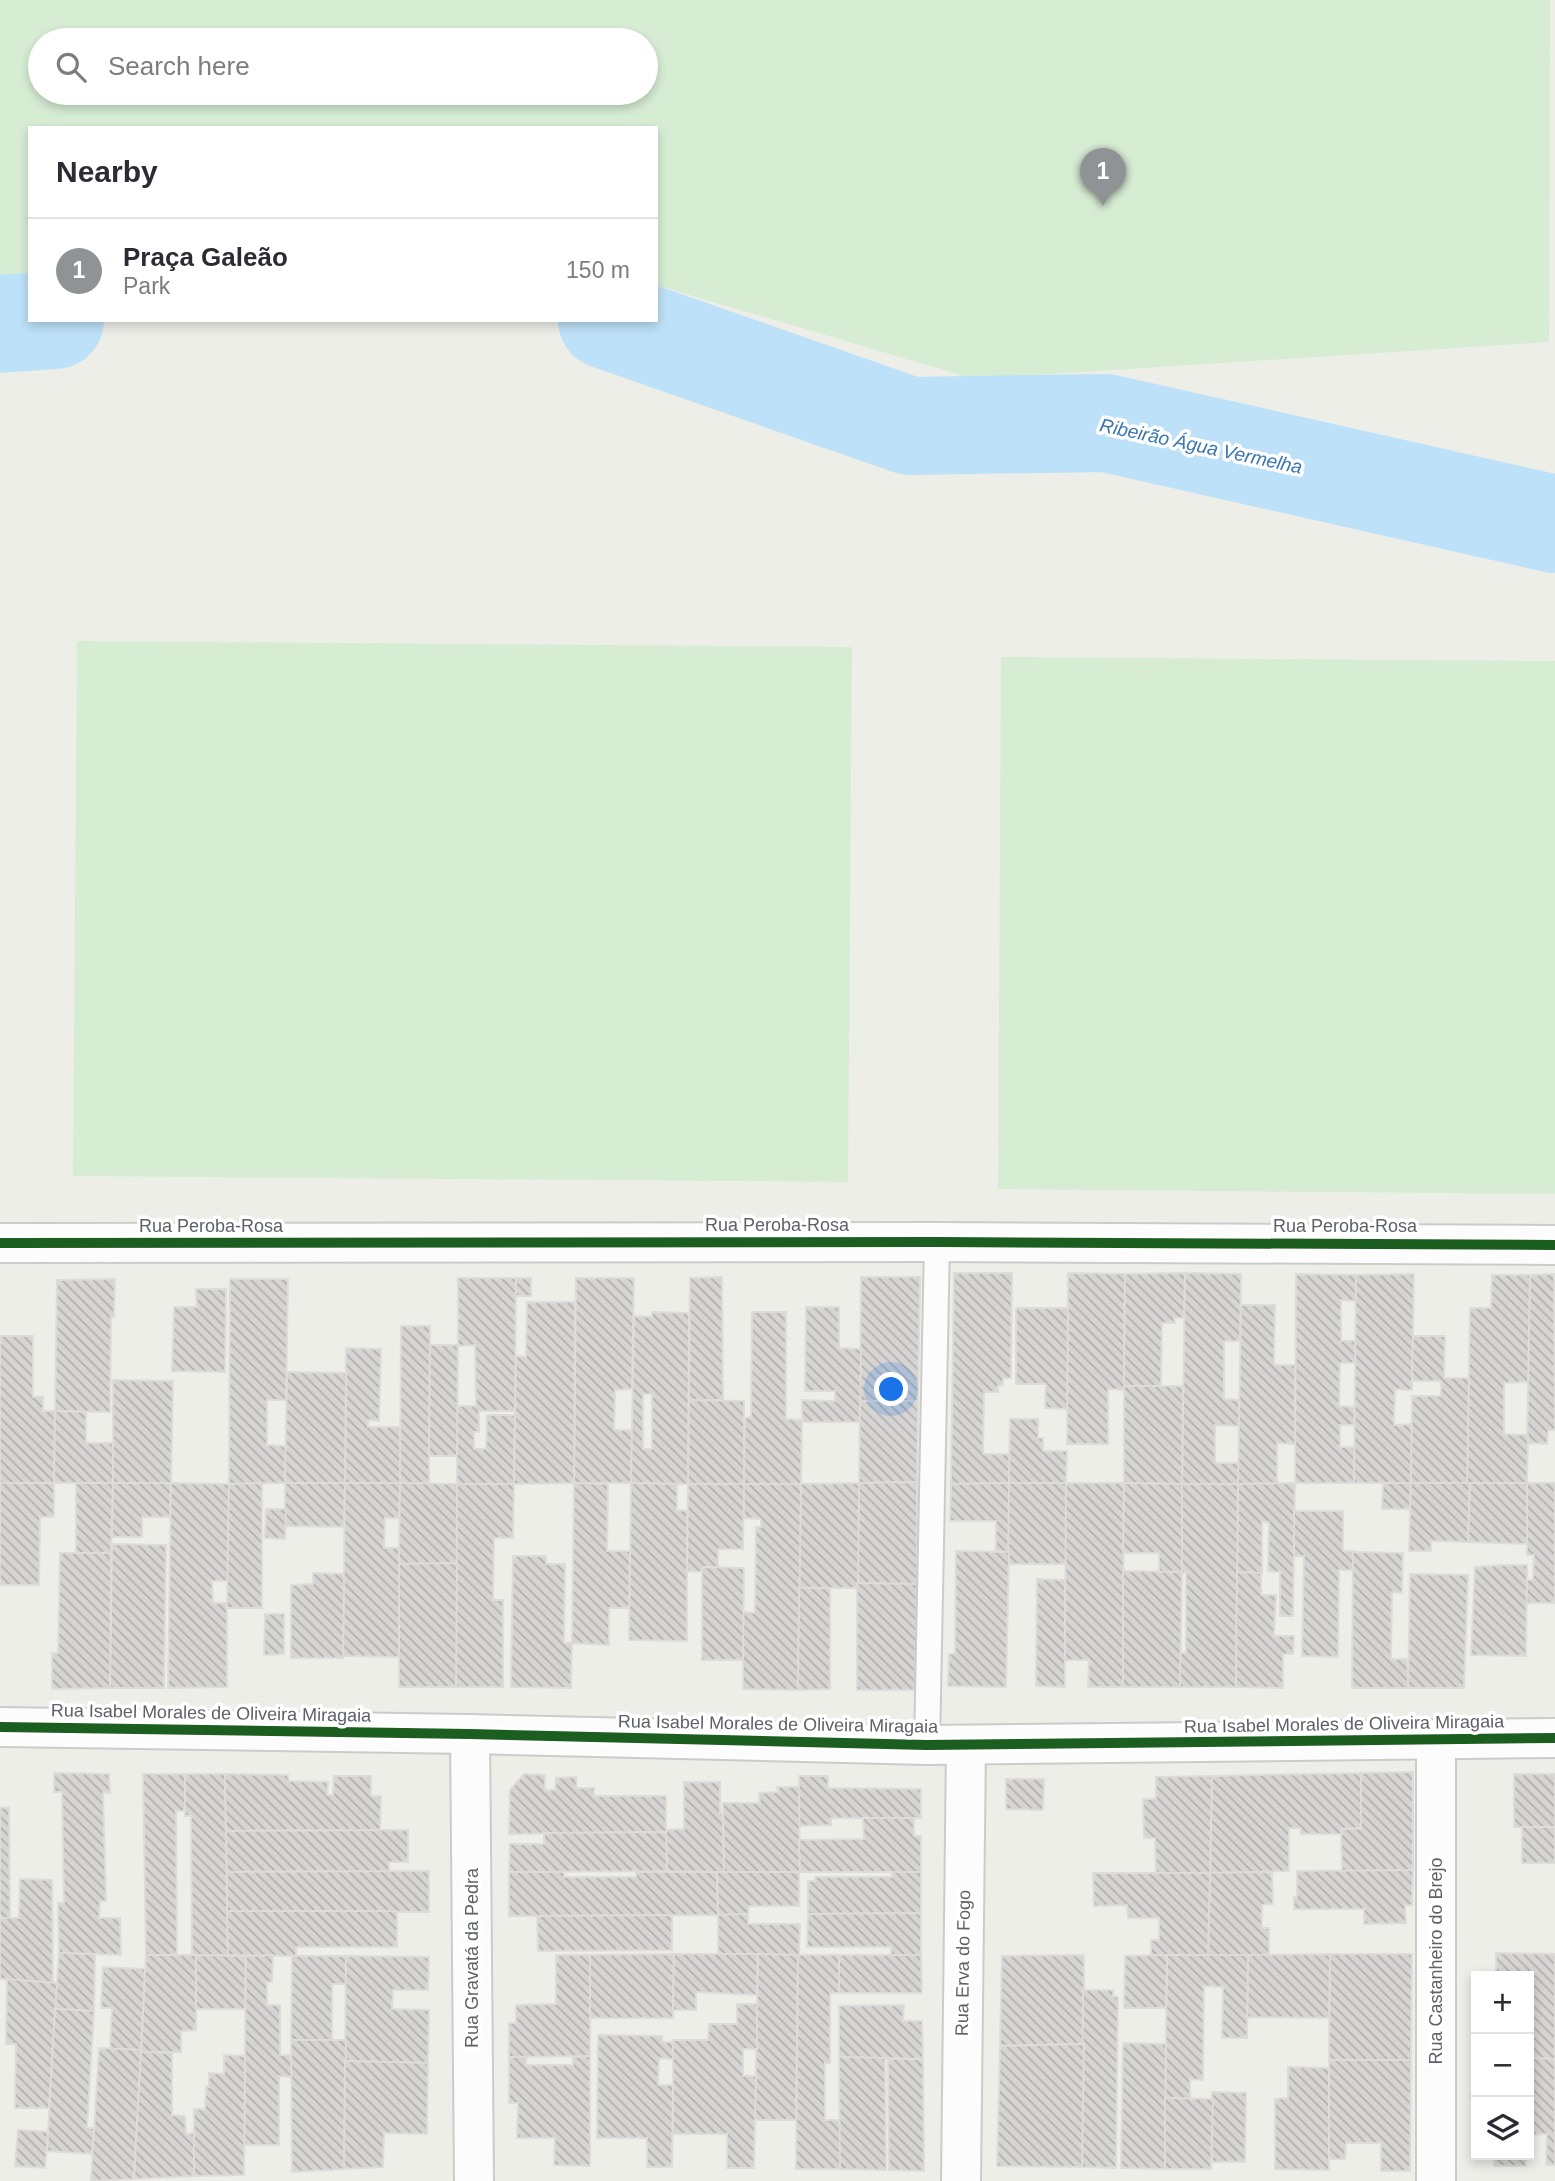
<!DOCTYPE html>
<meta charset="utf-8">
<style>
body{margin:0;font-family:Helvetica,sans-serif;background:#f2f2f3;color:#2b2b33}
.controls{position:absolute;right:21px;bottom:21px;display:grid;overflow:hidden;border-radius:0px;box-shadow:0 4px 10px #0003}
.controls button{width:63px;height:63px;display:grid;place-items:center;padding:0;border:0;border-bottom:2px solid #e1e1e2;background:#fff;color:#2b2b33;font:35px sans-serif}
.you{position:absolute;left:892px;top:1390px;width:24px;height:24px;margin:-18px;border:5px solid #fff;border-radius:50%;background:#1a73e8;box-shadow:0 0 0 10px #1a73e833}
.badge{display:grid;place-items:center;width:46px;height:46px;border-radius:50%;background:#909395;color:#fff;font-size:23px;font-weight:700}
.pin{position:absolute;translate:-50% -58px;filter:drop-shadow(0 2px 4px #0008)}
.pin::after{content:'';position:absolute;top:37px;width:24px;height:21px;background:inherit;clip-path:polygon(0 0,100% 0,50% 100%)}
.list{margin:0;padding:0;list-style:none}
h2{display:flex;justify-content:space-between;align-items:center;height:91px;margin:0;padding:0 28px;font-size:30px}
h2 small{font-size:23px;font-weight:400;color:#7c7c81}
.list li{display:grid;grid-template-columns:46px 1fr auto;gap:21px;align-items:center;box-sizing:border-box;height:105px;padding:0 28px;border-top:2px solid #e1e1e2}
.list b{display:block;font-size:26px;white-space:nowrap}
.list p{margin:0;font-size:23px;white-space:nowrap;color:#7c7c81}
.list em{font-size:23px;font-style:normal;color:#7c7c81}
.icon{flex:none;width:38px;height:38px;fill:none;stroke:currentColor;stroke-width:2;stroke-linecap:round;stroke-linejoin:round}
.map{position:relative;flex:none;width:1555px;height:2181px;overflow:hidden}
.search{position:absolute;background:#fff;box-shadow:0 4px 10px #0003;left:28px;top:28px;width:630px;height:77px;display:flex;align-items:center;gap:18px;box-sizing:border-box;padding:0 24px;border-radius:38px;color:#7c7c81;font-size:26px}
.panel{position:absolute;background:#fff;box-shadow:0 4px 10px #0003;left:28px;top:126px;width:630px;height:196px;border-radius:0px}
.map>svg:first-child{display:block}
.park{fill:#d6ecd3;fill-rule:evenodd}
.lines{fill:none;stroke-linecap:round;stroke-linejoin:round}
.river{stroke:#bde1f8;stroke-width:98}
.building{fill:url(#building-back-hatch);stroke:#dedcd8;stroke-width:2;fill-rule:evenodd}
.lane-casing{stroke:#cbcbca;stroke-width:28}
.street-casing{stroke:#cbcbca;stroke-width:42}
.lane{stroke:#fcfcfc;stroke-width:24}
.street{stroke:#fcfcfc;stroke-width:38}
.cycleway-casing{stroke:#fff;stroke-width:15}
.cycleway{stroke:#1b5e20;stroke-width:10}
.labels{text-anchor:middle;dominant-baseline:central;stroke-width:7;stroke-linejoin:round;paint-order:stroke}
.street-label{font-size:18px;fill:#5e6268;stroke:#fff}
.water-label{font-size:19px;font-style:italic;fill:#3876b2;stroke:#fff}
</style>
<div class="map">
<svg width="1555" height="2181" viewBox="0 0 1555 2181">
<defs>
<pattern id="building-back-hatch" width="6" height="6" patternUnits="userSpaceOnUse" patternTransform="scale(1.75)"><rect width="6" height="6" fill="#d6d5d3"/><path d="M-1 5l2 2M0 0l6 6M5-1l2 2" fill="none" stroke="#b1b0af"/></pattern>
</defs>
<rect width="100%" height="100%" fill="#eeeee9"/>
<g class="park">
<path d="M0,0h1550l-1,342 -575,37 -318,-94v-157h-626v160l-30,1zM40,40h606v53h-606z"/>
<path d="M77,641l775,6 -4,535 -775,-6z"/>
<path d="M1001,657l554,4v533l-557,-5z"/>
</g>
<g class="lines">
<g class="river">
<path d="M607,320l303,106 196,-3 449,101"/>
<path d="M0,324l55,-4"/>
</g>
</g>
<g class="building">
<path d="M954,1273h58l-1,105h-8v7l-5,1v6h-14l-1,62h27l-1,29 -58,1z"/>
<path d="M1068,1273l57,1 -1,116 -16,-1v55h-41z"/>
<path d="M1185,1273l56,1 -1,67h-16v58l15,1v26l-24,-1v38h24l-1,21h-56z"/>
<path d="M1185,1273l-1,45h-10l1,5h-13l-1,63h-37l1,-112z"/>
<path d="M1296,1274l60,1v26l-15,-1v41h15l-1,22h-15l-1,43 16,1 -1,18h-14v22h15l-1,36h-59z"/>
<path d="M1414,1274l-2,116 -17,-1 -1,36 18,-1 -1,59h-57l2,-208z"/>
<path d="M1554,1274l1,156h-7l-1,14 -20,-1 3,-168z"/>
<path d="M1492,1275h38l-2,107 -24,1v51l24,1 -1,48h-60l3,-175h21z"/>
<path d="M722,1277l1,123h-34l1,-122z"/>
<path d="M861,1277h59l-2,124h-58z"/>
<path d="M458,1278h58l-1,133h-36v21h-5v17h12l1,-34h28l-1,69h-57v-78h19l-1,-61 -17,1z"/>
<rect x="516" y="1278" width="15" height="18"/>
<path d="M576,1278h58l-2,111 -17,1 -1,40h18l-1,53h-57z"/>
<path d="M115,1279l-1,38h-3l-1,95 -55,-1 2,-131z"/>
<path d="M230,1279h58l-2,121h-19v45l19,1 -1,37 -56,1z"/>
<path d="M196,1289h30l-1,83 -53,-1 2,-64h23z"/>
<path d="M527,1302h48l-1,181 -60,1 2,-128 10,1z"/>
<path d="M1241,1305h34l-1,60h21v79l-18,-1v40l-39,1z"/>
<path d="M806,1307h33v41l22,1 -1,73h-58v-22l33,1v-10h-30z"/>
<path d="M1016,1308h52l-1,101 -22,-1 1,-24h-30z"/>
<path d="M652,1312l37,1 -1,171 -57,-1 3,-167 18,1zM643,1394h9v55h-9z"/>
<path d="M752,1312h34v107l16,1 -1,64h-57l1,-66 6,-1z"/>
<path d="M401,1326h29l-1,157h-29z"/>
<path d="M0,1336h33v61l10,-1v15h12l-1,72h-54z"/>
<path d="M1413,1336h32l-1,42h25l-2,105h-56l1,-87h29v-15h-29z"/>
<path d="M430,1345h28l-1,111h-28z"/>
<path d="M346,1348l35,1 -2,72 -11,-1v7h32v56h-55z"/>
<path d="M287,1372l59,1 -1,110h-60z"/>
<path d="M113,1380l60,1 -2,102h-58z"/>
<path d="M1124,1386h59l-1,98 -58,-1z"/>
<path d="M689,1400l55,1v83h-56z"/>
<path d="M860,1401h58l-1,81 -58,1z"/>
<path d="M55,1411l31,1v31h27v40h-59z"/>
<path d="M1010,1419h28v19h5v13h24l-1,32h-57z"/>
<path d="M917,1482v102l-60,-1 2,-100z"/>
<path d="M0,1483h54v34h-14l-1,68h-39z"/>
<path d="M76,1483h37l-2,70h-35z"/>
<path d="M113,1483h58l-1,34h-28v20h-30z"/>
<path d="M171,1483l58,1 -1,97h-16l1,22h14v84l-59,1z"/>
<path d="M262,1483v125h-35l2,-124z"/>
<path d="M285,1483h60l-1,44 -59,-1z"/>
<path d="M345,1483h55l-1,35h-14l-1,30h15v109l-56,-1z"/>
<path d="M400,1483l57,1v79l-58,1z"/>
<path d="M574,1483l34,1 -1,67h23l-1,57h-20v37l-37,-2z"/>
<path d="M631,1483l46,1v26l10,1v130l-58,-1z"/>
<path d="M859,1483l-1,105h-59l2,-104z"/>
<path d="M1009,1483v69l-13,-1v-30h-46l1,-37z"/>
<path d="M1009,1483h57v81h-58z"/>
<path d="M1066,1483h58l-1,204h-35l1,-27h-24z"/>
<path d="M1124,1483l58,1v88h-23v-19h-36z"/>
<path d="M1295,1483l-2,133h-13v-44l-12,-1 1,-49h-7v51l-25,-1 1,-88z"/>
<path d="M1383,1483h28l-1,26h-28z"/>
<path d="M1411,1483h59l-2,59 -37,-1v10h-22z"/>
<path d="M1470,1483h57v61l-59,-2z"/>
<path d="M1527,1483h28v120h-29v-23h7l1,-25h-7z"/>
<path d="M457,1484h57l-1,54h-19l-1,62h10v87h-47z"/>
<path d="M688,1484h56l-1,65h-25v18h-16v5l-15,-1z"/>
<path d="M744,1484h57l-3,206 -55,-1v-77l12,1 1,-86h5v-8l-17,-1z"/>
<path d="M1182,1484h56l-2,203h-56v-34h6v-81l-4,1z"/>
<path d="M266,1509h20l-1,30 -20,-1z"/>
<path d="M1294,1511h49v40h10v19h-14l-1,87 -36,-1 2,-100h-10z"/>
<path d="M112,1544l54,1 -2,143h-54z"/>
<path d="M956,1551l53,1 -3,135 -58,-1 1,-32h6z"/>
<path d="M1353,1552l50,1 -1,40 -10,-1 -1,67h16l1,29h-56z"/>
<path d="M60,1553h51l-1,135 -58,1v-36h6z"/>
<path d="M513,1556h33v8h19l-1,79h8l-1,45 -60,-1z"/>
<path d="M457,1563l-1,124h-57v-123z"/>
<path d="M1502,1565h25l-1,91 -55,-1 4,-88z"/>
<path d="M702,1567l42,1 -1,92h-41z"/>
<path d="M1123,1571l59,1 -2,115h-57z"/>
<path d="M1237,1572l24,1v22h15l-2,41h20l-1,18h-10v34l-47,-1z"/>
<path d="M313,1573l31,1 -1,84h-52v-73l22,-1z"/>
<path d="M1410,1574l58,1 -4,113h-56z"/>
<path d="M1037,1579l28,1v107l-29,-1z"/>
<path d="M857,1583l60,1 -2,106h-58z"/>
<path d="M799,1588h31v101l-32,1z"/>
<path d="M265,1614h19v40l-20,1z"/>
<path d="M1413,1772v98l-71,1 -1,-42 20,-1v-55z"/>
<path d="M54,1773l55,1 1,19 -7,-1 3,109h-6l-1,17h21l1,37 -62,-2 -1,-50h6l-2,-111h-8z"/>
<path d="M1361,1773v55l-20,1 1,5h-41v-6h-12v43l-79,2 2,-97z"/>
<path d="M143,1774h42v37h-9l1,144h-31z"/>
<path d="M185,1774h40l3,181h-36l-1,-139h-6z"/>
<path d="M225,1774l63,1 1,6 39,1 -1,13h6l1,-19h37v20h10l-1,34 -154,1z"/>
<path d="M524,1774l21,1v15h10l1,-12 20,-1 1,11h17v8h72v36l-157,2 1,-44z"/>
<rect x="1514" y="1774" width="41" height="53"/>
<path d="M799,1776h29v12l93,1v29h-90v7l-32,1z"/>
<path d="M1212,1776l-2,97h-54l-1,-35h-11l-1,-39h13v-22z"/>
<path d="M1006,1779h38l-1,31 -37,-1z"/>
<path d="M684,1782h36v31h3l1,59 -57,-1 -1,-41 18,-1z"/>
<path d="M777,1787h22l1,85h-76l-1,-69h37l-1,-10 19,-1z"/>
<path d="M9,1807l1,111h-10v-110z"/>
<path d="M863,1818h51v18h7v36h-121l-1,-32 65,-1z"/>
<rect x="1522" y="1827" width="33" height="36"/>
<path d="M408,1830v32h-19v9l-162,1 -1,-41z"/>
<path d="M666,1832l1,39 -158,1 1,-28h34v-11z"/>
<path d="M1413,1870l-1,35h-7l1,18 -42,1v-15h-70v-12h3v-26z"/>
<path d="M429,1871v41l-202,-1v-39z"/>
<path d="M509,1872h55v5h72v-5h81l1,43 -209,1z"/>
<path d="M717,1872h82v34h-50l-1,8 -30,1z"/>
<path d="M892,1872h29v41l-113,1v-33h7v-4h77z"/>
<path d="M1272,1872l1,32 -11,1v23h7v27h-61l2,-82z"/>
<path d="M1093,1873h117l-2,82h-57v-15h8v-22h-31l-1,-13 -33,1z"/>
<path d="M20,1879l32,1 1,103 -53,-4v-61h19z"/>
<path d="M227,1911h170v36h-101v9l-68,-1z"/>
<path d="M921,1913v42h-30v-8h-84l1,-33z"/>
<path d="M748,1914v10h52l-1,31 -81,-1v-39z"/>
<path d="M672,1915v35l-134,1 -1,-35z"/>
<path d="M59,1953l36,1 -1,57 -39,-2z"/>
<path d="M1496,1953l59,1v105l-26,-1v-82h-33z"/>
<path d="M674,1954l-1,64h-83v-63z"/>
<path d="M674,1954h84l-1,41 -61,-3v18h-23z"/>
<path d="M758,1954l40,1 -2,165h-41z"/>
<path d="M1330,1954h82l-1,106h-82z"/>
<path d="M1330,1954l-1,64 -82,-1 1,-62z"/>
<path d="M146,1955h50v75l-15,1v21h-40z"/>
<path d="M196,1955l50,1 -1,53h-49z"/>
<path d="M273,1955l-1,27h-5v23h13v50h12v22l-13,-1v69h-35l2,-189z"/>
<path d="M556,1955h34v101l-81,1v-34h7v-18l40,-1z"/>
<path d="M798,1955h41v38h-9v70h-5v57h15v49h-44z"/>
<path d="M839,1955h82l1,38h-83z"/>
<path d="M1084,1955v89l-84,2 2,-90z"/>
<path d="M1167,1955h81l-1,83h-25l1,-51 -19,-1 -1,94 -13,-1v20l-25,-1z"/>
<path d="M1167,1955l-1,53h-42l1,-52z"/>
<path d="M292,1956h54v28h-14v56h-41z"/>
<path d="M346,1956l83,1 -1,33h-35l-1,19 37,1 -1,53 -83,-2z"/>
<path d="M103,1967l42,2 -4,81 -31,-1 2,-41h-11z"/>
<path d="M7,1979l50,4 -8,125h-34l1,-64h-10z"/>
<path d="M1083,1990h30v6l5,1 -2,171 -34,-1z"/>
<path d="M737,2004h20v45h-14v27h13l-2,92h-27v-34h-54v-94h35l1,-16h28z"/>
<path d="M904,2005l-1,16h19l1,38 -84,-2v-51z"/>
<path d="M55,2009l39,2 -7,117h7l-2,26 -45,-3z"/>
<path d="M598,2035l64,1v6h11v17l-14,-1 -1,27h15l-1,82h-25v-29h-50z"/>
<path d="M291,2040h55l-2,129 -52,3z"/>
<path d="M1123,2043l43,1 -1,125 -44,-1z"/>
<path d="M1084,2044l-2,123 -85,-1 3,-120z"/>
<path d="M99,2048l42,2 -7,129 -43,2z"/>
<path d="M141,2052l31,1v62l13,1 1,18 9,-1 -1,43 -60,3z"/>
<path d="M224,2055l21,1 -1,119 -50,1v-67h11l1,-23 3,1v-14l15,1z"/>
<path d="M590,2056v110l-36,-1 1,-27h-38l1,-35h-9v-46h17v8h47v-8z"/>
<path d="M839,2057l46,1 1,112 -46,-1z"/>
<path d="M1529,2058l26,1v106h-9l1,-31 -18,1z"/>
<path d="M888,2059h35l1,112 -35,-1z"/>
<path d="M1329,2060h82l-1,111h-29v-28h-35l-1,16h-16z"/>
<path d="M345,2061l83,2 -1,71 -43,-1 -1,34 -39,2z"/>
<path d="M1288,2067l41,1v102l-54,-1v-70l13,-1z"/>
<path d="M1212,2092l34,1 -1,69h-33z"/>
<path d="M1165,2098l48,1 -2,70h-46z"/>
<path d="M18,2130l30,2 -3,36 -30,-2z"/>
<path d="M1495,2155h31v11h-32z"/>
</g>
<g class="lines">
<defs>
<path id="lane" d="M927,1745l10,-503"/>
<g id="street">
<path d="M0,1243l937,-1 618,3"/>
<path d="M0,1727l470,7 457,11 628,-7"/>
<path d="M470,1734l4,447"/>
<path d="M961,2181l5,-435"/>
<path d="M1436,2181v-440"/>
</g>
</defs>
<use href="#lane" class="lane-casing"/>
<use href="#street" class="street-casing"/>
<use href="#lane" class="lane"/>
<use href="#street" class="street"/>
<defs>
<g id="cycleway">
<path d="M0,1243l937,-1 618,3"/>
<path d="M0,1727l470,7 457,11 628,-7"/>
</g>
</defs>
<use href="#cycleway" class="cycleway-casing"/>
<use href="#cycleway" class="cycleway"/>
</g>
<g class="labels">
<g class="street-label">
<text x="777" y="1225">Rua Peroba-Rosa</text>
<text x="211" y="1226">Rua Peroba-Rosa</text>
<text x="1345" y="1226">Rua Peroba-Rosa</text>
<text transform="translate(211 1713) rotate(1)">Rua Isabel Morales de Oliveira Miragaia</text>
<text transform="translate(778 1724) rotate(1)">Rua Isabel Morales de Oliveira Miragaia</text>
<text transform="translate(1344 1724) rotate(-1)">Rua Isabel Morales de Oliveira Miragaia</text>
<text transform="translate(472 1958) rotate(-90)">Rua Gravatá da Pedra</text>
<text transform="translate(1436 1961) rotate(-90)">Rua Castanheiro do Brejo</text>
<text transform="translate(963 1963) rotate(-89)">Rua Erva do Fogo</text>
</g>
<g class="water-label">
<text transform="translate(1201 446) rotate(12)">Ribeirão Água Vermelha</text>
</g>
</g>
</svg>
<div class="controls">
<button>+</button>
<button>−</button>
<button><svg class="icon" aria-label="layers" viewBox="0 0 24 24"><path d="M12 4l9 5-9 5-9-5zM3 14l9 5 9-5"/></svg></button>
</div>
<div class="you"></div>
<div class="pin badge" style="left:1103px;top:206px">1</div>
<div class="search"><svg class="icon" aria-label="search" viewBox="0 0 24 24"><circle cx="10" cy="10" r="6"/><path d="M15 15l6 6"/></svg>Search here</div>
<section class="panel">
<h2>Nearby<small></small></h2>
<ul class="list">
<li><span class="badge">1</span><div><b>Praça Galeão</b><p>Park</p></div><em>150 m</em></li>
</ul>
</section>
</div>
